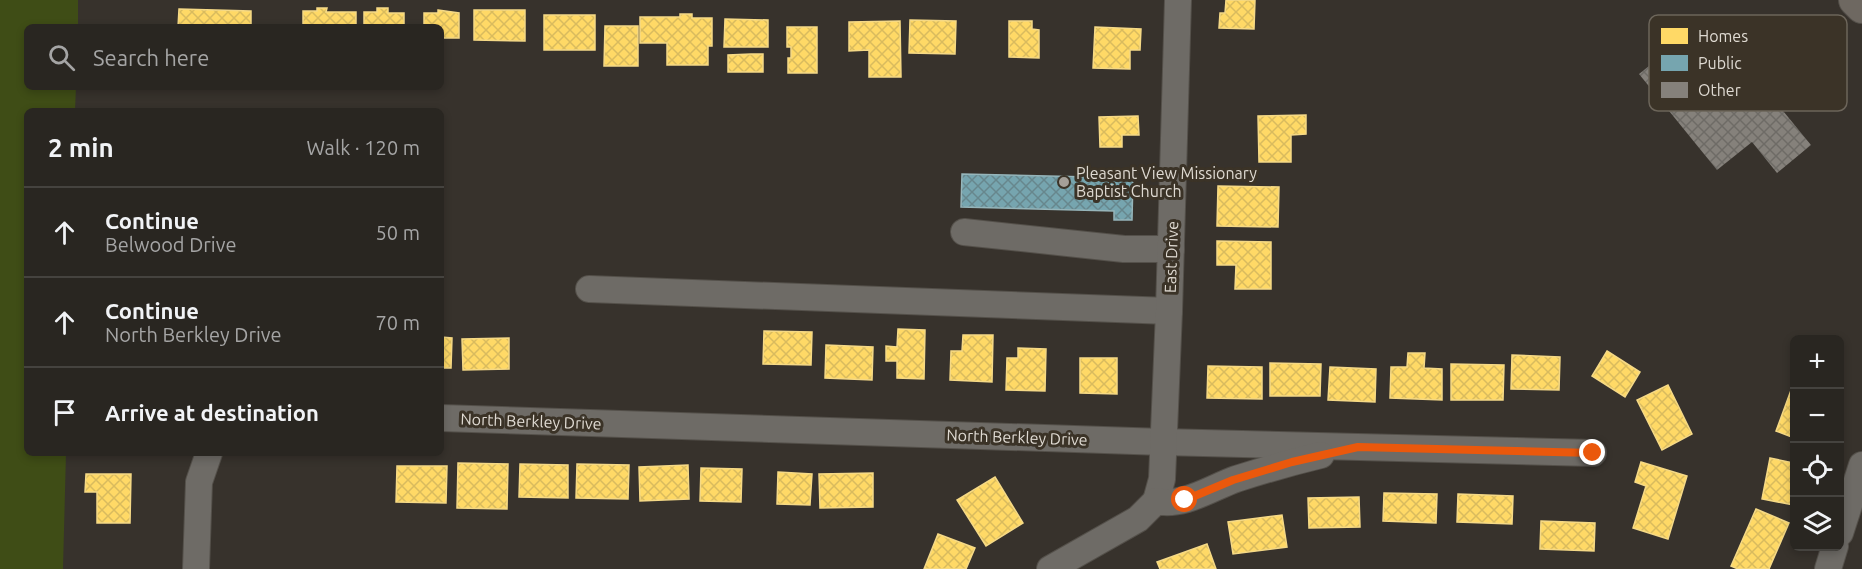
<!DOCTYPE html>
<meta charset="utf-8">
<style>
body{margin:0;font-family:Ubuntu,sans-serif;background:#35322e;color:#f1f3f6}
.controls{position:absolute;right:18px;bottom:18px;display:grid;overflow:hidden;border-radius:9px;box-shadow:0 3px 9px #0003}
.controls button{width:54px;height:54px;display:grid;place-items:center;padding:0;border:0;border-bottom:2px solid #45433f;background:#292621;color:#f1f3f6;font:30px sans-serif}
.stop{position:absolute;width:18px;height:18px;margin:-14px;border:4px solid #ea580c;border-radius:50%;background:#fff}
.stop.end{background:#ea580c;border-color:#fff;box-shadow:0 2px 6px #0008}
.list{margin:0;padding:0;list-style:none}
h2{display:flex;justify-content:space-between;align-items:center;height:78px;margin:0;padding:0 24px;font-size:26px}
h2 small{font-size:20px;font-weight:400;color:#a5a5a5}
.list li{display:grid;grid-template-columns:39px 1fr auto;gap:18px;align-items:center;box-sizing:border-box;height:90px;padding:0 24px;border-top:2px solid #45433f}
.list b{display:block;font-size:22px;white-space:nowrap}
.list p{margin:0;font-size:20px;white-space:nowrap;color:#a5a5a5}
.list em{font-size:20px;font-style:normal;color:#a5a5a5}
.icon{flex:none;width:33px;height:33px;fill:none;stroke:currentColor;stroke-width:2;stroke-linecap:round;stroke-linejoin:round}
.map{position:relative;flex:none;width:1862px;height:569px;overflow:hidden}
.search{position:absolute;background:#292621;box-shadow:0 3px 9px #0003;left:24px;top:24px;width:420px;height:66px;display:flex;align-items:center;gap:15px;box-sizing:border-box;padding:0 21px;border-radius:9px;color:#a5a5a5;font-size:22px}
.panel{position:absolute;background:#292621;box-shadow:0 3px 9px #0003;left:24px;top:108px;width:420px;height:348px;border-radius:9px}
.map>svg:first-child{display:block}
.park{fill:#3f4d16}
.homes{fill:url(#homes-cross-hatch);stroke:#f5d986;stroke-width:1.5}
.public{fill:url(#public-cross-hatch);stroke:#96b5ba;stroke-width:1.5}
.building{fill:url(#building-cross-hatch)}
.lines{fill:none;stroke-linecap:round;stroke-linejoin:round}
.minor-casing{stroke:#54504a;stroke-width:28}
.major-casing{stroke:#54504a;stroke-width:34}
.minor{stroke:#6e6b66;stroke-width:26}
.major{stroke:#6e6861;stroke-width:32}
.route{stroke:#ea580c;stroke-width:8}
.poi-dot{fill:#a49f98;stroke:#3b3327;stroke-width:2}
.labels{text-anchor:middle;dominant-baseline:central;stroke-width:6;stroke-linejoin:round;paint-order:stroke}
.poi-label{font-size:16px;fill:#dfdad2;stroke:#3b3327;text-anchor:start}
.street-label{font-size:16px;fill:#dfdad2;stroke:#3b3327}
.key{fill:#3b3327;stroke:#6c655a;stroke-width:1.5}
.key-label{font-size:16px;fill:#dfdad2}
</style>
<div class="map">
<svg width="1862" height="569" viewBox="0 0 1862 569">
<defs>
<pattern id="homes-cross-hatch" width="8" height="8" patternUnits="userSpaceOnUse" patternTransform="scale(1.5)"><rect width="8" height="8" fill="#ffd966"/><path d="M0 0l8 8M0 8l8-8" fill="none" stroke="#d9bb5e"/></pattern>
<pattern id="public-cross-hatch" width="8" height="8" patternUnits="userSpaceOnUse" patternTransform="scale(1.5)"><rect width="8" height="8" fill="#76a5af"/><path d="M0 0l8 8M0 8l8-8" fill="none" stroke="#67878d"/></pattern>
<pattern id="building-cross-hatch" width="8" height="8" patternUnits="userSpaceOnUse" patternTransform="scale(1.5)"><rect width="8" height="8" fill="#85817b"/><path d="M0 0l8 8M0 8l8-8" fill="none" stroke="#6e6b66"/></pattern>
</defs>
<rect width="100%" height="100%" fill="#37322c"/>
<path class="park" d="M0,0h78v27h-51v60h49l-1,24h-48v342h39l-3,116h-63z"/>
<g class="homes">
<path d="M1226,0h29l-1,29 -35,-1 1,-15h5z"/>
<path d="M317,8h10l-1,4h30v15h-53v-16h14z"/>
<path d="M377,8h11v5h16v14h-40v-15h13z"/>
<path d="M179,9l72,2v16h-73z"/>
<path d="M438,10l21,3v25h-18v-11h-17v-14h14z"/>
<path d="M474,10h51v31l-51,-1z"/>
<path d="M680,14h12v4h20v28h-4v19h-41v-22h-27v-26h40z"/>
<rect x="544" y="15" width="51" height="35"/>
<path d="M725,19l43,1v27h-44z"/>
<path d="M910,20l46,1 -1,33 -46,-1z"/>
<path d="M900,21l1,56h-32v-27l-20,1v-29z"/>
<path d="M1009,21h23v8l7,1v28l-30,-1z"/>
<path d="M605,26h33v40h-34z"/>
<path d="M787,27h30v46h-29v-15h3v-11h-4z"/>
<path d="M1095,27l46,2 -1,21h-10v19l-37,-1z"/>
<path d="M751,54h12v18h-35v-17z"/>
<path d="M1306,115v19l-15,1v27h-32l-1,-46z"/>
<path d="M1138,116l1,19h-17v12h-22l-1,-30z"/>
<path d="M1218,186l61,1 -1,40 -61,-1z"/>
<path d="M1217,241l54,1v47h-36l1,-24h-19z"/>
<path d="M898,329l27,1 -1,49 -27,-1v-17h-11v-15l11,1z"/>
<path d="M764,331l48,1 -1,33 -48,-1z"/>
<path d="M963,335h30l-1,47 -42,-2 1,-29h11z"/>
<path d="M441,337l11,1 -1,30h-10z"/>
<path d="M509,338v31l-46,1 -1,-31z"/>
<path d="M826,345l47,2 -1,33 -47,-2z"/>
<path d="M1018,348l28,1 -1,42 -39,-1 1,-32h11z"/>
<path d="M1607,351l33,21 -15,25 -33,-21z"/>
<path d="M1408,353h17l-1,15 18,1v31l-52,-2 1,-31h16z"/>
<path d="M1512,355l48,2 -1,33 -48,-1z"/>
<path d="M1080,358h37v36l-37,-1z"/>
<path d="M1270,363l51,1 -1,32h-50z"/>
<path d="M1451,364l53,1 -1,35h-52z"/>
<path d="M1208,366l54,1v32l-55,-1z"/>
<path d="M1330,367l46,2 -1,33 -47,-2z"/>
<path d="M1794,382v56l-18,-7z"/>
<path d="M1668,385l24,49 -30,16 -25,-50z"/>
<path d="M1770,458l24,5v42l-32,-6z"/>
<path d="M1641,462l46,14 -19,63 -35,-11 13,-42 -11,-4z"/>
<path d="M458,463l50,1 -1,45 -50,-1z"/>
<path d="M520,464l48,1v33l-49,-1z"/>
<path d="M577,464l52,1 -1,34 -52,-1z"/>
<path d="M688,465l1,34 -49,2 -1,-34z"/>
<path d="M397,466h50l-1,37 -50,-1z"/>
<path d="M701,468l41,1 -1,33 -41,-1z"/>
<path d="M778,472l34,2 -2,31 -33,-1z"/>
<path d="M873,473v34l-53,1 -1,-34z"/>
<path d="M86,474h45l-1,49h-33v-31h-12z"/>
<path d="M995,477l28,46 -37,23 -29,-46z"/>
<path d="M1384,493l53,1 -1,29 -53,-2z"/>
<path d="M1458,494l55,2 -1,28 -55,-2z"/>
<path d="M1359,497l1,30 -51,1 -1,-30z"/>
<path d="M1756,509l33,14 -20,46h-31l-7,-3z"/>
<path d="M1282,515l5,32 -54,7 -5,-32z"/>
<path d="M1541,521l54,2 -1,28 -54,-2z"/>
<path d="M938,534l37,14 -9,21h-42z"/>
<path d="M1207,544l9,25h-56l-3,-7z"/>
</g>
<path class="public" d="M962,174l171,4 -1,42h-18v-9l-153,-4z"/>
<path class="building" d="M1708,19l103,126 -34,28 -25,-31 -35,28 -78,-96z"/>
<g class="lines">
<defs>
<g id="minor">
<path d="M964,232l160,17h47"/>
<path d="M589,289l580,22"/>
<path d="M441,418l722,24 430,11"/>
<path d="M1156,501l6,-22 7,-168 9,-311"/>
<path d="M1840,533l22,-68"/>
<path d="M196,569l3,-87 10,-29"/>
<path d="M1050,569l88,-50 18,-18c28,6 55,-13 80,-22 28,-9 56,-17 85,-24"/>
<path d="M1828,569l7,-23"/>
</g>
<path id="major" d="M1855,0l7,7"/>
</defs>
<use href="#minor" class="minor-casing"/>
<use href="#major" class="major-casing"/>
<use href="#minor" class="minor"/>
<use href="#major" class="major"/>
</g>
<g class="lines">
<path class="route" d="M1185,500l48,-20 59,-18 66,-15 235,6"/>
</g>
<circle class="poi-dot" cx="1064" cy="182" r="6"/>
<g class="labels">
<g class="poi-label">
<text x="1076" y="173">Pleasant View Missionary<tspan x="1076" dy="18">Baptist Church</tspan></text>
</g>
<g class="street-label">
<text transform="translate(1171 257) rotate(-88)">East Drive</text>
<text transform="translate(531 421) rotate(2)">North Berkley Drive</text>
<text transform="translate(1017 437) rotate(2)">North Berkley Drive</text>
</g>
</g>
<rect x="1649" y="15" width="198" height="96" rx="9" class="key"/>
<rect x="1661" y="28" width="27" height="16" fill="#ffd966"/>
<rect x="1661" y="55" width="27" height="16" fill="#76a5af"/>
<rect x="1661" y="82" width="27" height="16" fill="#85817b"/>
<g class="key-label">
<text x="1698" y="42">Homes</text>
<text x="1698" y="69">Public</text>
<text x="1698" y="96">Other</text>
</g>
</svg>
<div class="controls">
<button>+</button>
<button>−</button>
<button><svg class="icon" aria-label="locate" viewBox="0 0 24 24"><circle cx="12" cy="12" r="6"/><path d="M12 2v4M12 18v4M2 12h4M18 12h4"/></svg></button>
<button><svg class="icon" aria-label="layers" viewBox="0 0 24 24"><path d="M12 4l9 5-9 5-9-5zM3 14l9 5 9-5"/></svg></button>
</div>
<div class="stop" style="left:1185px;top:500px"></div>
<div class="stop end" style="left:1593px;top:453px"></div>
<div class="search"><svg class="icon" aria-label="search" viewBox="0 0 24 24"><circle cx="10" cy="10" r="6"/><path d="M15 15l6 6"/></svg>Search here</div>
<section class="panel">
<h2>2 min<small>Walk · 120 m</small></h2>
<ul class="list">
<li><svg class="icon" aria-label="ahead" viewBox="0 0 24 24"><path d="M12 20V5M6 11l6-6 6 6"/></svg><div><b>Continue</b><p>Belwood Drive</p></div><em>50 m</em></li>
<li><svg class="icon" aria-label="ahead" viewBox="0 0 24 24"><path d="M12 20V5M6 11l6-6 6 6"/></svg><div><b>Continue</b><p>North Berkley Drive</p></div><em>70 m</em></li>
<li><svg class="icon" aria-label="arrive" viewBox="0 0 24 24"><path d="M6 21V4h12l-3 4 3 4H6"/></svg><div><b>Arrive at destination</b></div></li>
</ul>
</section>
</div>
